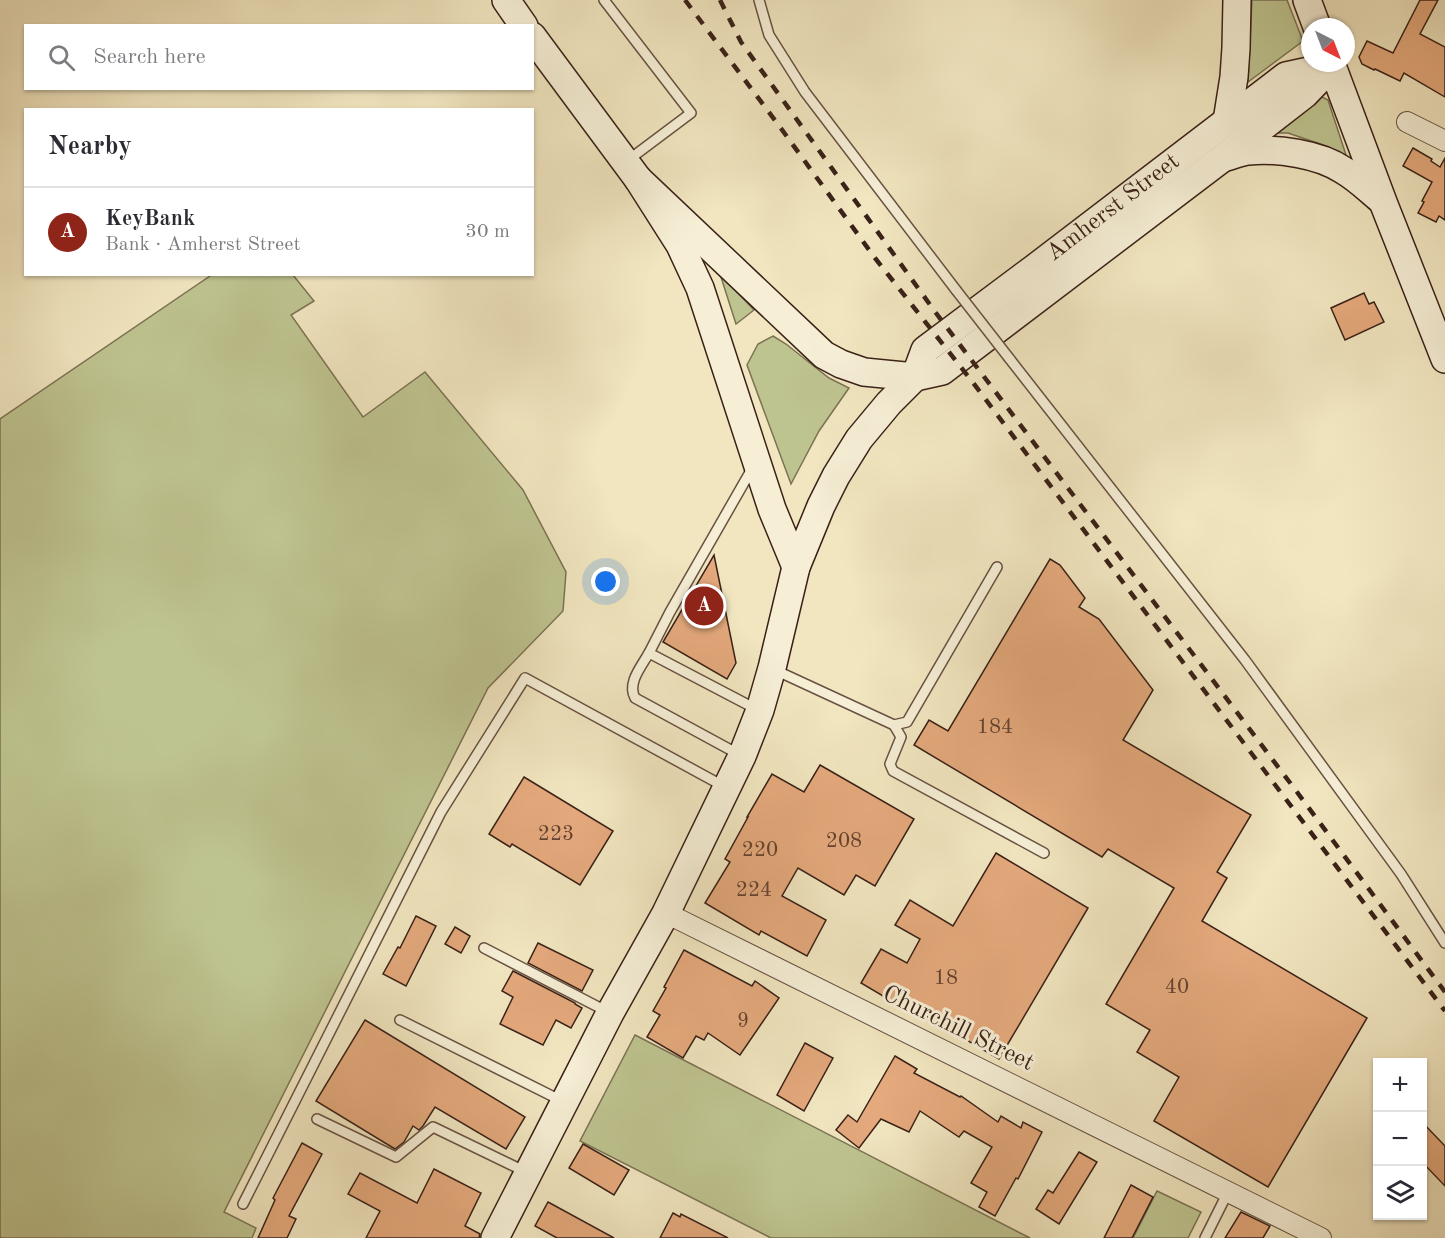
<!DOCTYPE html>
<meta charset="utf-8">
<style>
body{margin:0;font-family:"Old Standard TT",serif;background:#f2f2f3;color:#2b2b33}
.controls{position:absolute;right:18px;bottom:18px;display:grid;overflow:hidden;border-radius:0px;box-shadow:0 2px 4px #0004}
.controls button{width:54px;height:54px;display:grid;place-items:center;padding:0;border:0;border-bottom:2px solid #e1e1e2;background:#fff;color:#2b2b33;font:30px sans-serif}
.compass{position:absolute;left:1301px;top:18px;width:54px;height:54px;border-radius:50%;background:#fff;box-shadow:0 2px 4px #0004;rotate:138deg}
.you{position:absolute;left:606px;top:582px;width:21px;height:21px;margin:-15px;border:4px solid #fff;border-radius:50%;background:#1a73e8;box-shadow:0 0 0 9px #1a73e833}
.badge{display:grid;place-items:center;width:39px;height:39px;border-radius:50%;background:#8f2418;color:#fff;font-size:20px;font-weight:700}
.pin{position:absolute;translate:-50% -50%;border:3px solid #fff;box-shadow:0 2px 6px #0006}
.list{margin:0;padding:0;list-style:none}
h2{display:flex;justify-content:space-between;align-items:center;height:78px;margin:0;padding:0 24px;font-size:26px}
h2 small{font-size:20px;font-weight:400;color:#7c7c81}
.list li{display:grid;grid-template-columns:39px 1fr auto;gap:18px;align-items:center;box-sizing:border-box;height:90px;padding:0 24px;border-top:2px solid #e1e1e2}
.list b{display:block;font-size:22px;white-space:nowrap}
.list p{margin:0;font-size:20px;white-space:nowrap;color:#7c7c81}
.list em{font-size:20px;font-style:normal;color:#7c7c81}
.icon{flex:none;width:33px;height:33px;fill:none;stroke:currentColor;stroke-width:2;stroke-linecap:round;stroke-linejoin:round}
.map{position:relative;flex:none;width:1445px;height:1238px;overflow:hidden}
.search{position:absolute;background:#fff;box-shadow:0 2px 4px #0004;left:24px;top:24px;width:510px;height:66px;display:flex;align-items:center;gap:15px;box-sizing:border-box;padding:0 21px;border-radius:0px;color:#7c7c81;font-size:22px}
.panel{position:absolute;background:#fff;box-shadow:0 2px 4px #0004;left:24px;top:108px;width:510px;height:168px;border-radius:0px}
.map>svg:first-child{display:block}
.green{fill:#bec490;stroke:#7c7254;stroke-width:1.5}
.building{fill:#e4a97c;stroke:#3a2118;stroke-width:1.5}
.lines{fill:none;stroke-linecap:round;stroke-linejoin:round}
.lane-casing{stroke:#685242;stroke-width:12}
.street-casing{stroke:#685242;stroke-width:22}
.secondary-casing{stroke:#3a2118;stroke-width:30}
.lane{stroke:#f6efd6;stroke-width:9}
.street{stroke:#f6efd6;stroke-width:20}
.secondary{stroke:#f6efd6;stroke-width:27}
.rail{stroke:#3a2118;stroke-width:4.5;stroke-dasharray:10 10;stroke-linecap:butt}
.lane-bridge-casing{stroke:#685242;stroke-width:12;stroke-linecap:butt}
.lane-bridge{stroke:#f6efd6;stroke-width:9}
.labels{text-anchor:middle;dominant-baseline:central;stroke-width:6;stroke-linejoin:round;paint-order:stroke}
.number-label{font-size:21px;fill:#644331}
.street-label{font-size:24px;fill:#3a2118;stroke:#f6efd6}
</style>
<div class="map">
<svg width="1445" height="1238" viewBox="0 0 1445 1238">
<rect width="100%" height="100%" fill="#f1e6c0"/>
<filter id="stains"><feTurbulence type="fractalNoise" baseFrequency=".00333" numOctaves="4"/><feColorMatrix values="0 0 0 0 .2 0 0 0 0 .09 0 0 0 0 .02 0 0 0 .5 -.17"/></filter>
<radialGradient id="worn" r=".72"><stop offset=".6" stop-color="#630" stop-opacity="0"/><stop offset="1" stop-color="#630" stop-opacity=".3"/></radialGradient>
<g class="green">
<path d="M1252,0h35l16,41 -55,41z"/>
<path d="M1320,96l8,4 19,58 -18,-11 -41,-14h-22z"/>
<path d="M213,274l80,1 21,26 -23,14 72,102 62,-45 98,118 43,82 -3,39 -75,77 -264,524 32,16 -4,10h-250l-2,-1v-818z"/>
<path d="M720,274l34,36 -18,14z"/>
<path d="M773,336l13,8 43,34 20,10 -30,43 -28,53 -44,-119 11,-21z"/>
<path d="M635,1035l395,203h-259l-191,-97z"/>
<path d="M1157,1191l44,21 -13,26h-55z"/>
</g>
<g class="building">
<path d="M1420,0h18l-18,34 25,13v50l-41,-24 -4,8 -25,-12 -1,1 -12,-6 -3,-7 8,-16 26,12z"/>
<path d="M1413,148l19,11 -1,2 9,6 5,-9v62l-6,-4 -3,6 -18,-9 6,-11 -2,-1 10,-19 -29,-16z"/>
<path d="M1364,293l5,11 5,-2 10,20 -39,18 -14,-32z"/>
<path d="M714,555l22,108 -9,16 -64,-37z"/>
<path d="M1050,559l10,6 25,33 -6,9 20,12 54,71 -30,50 128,75 -34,57 10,6 -25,43 165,97 -99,169 -114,-66 25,-44 -42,-25 13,-22 -44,-26 68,-116 -66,-39 -6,8 -188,-112 15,-25 19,11z"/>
<path d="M820,765l94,54 -39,67 -19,-11 -12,20 -46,-27 -16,28 44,24 -19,36 -46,-25 -2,4 -54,-32 25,-41 -5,-3 23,-42h-1l25,-43 32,18z"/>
<path d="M524,777l89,54 -33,54 -68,-41 -2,3 -21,-13z"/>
<path d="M996,853l92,55 -89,151 -82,-48 -2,4 -54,-32 20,-34 26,14 13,-24 -25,-14 15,-25 43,26z"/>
<path d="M416,916l20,10 -30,60 -23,-12 15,-27 2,1z"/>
<path d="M455,927l15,9 -9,17 -16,-9z"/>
<path d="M538,943l55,27 -11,21 -54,-28z"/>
<path d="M684,950l68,36 3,-5 24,17 -39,57 -32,-22 -4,7 -8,-4 -13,22 -36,-21 13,-22 -7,-4 13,-23 -2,-1z"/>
<path d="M513,971l62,32v1l7,4 -11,20 -15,-8 -13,25 -43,-21 13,-27 -11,-6z"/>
<path d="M365,1020l160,97 -19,32 -71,-42 -12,19 -4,4 -6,-4 -9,16 -9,7 -79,-48z"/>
<path d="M805,1043l28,15 -29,53 -27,-16z"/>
<path d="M895,1056l22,13 -3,4 46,24 1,-1 37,26 3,-6 20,12 2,-6 19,10 -24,47 -2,-1 -21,38 -16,-9 8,-15 -16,-9 21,-36 -28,-16 -5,6 -39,-26 -11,21 -28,-13 -22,29 -23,-18 12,-15 9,7z"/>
<path d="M1422,1122l23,24v40l-23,-24z"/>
<path d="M302,1143l20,11 -33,62 7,3 -9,19h-29l17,-38 -2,-2z"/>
<path d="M583,1144l46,26 -15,25 -45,-27z"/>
<path d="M1079,1152l18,10 -38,62 -23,-15 12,-19 5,3z"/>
<path d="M434,1169l47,24 -16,33 15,8 -1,4h-113l14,-27 -32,-17 12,-21 57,30z"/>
<path d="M1131,1185l22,12 -21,41h-28z"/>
<path d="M548,1202l66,36h-57l-22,-12z"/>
<path d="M1241,1212l29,14 -7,12h-38z"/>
<path d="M673,1213l7,4 1,-3 47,24h-68z"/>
</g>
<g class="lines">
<defs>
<g id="lane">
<path d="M604,0l87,113 -64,48"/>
<path d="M759,0l10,35 36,57 151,198"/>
<path d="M1009,358l236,302 156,214 44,69"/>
<path d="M753,467l-83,145 -21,41 107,56"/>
<path d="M649,653c-8,14 -22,30 -14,45l105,57"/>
<path d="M775,670l119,55 13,-3 90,-155"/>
<path d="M894,725l7,12 -11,27 3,7 151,82"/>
<path d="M484,948l124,64"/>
<path d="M400,1020l162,81"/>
<path d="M317,1119l79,38 37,-30 93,45"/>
<path d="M243,1204l198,-392 84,-134 200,109"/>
<path d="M1205,1238l23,-46"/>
</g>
<g id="street">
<path d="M1407,122l38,19"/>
<path d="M666,913l655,325"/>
</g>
<g id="secondary">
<path d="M506,0l18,26"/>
<path d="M1307,0l10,27"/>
<path d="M532,36l106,143 42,66 20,43 72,221 24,58"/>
<path d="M1331,63l52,139 62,157"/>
<path d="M1227,121l7,-44 2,-29 1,-48"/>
<path d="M1226,157c7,-2 15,-5 22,-6 29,-3 71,3 95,19 14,8 25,19 37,29"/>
<path d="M638,179l186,176 17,9 23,8 51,5 27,-6 282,-214 81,-63 27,-28"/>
<path id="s1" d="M495,1238l115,-225 56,-100 76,-157 18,-46 12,-42 24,-101 25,-61 15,-30 23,-37 30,-36 26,-26 10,-27 111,-83 250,-191 46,-10"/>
</g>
</defs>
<use href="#lane" class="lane-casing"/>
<use href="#street" class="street-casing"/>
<use href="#secondary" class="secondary-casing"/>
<use href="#lane" class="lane"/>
<use href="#street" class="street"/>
<use href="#secondary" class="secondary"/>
<g class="rail">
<path d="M685,0l95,127 95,131 96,122 474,631"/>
<path d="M720,0l21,42 195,271 361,479 148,200"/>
</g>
<defs>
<path id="lane-bridge" d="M956,290l53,68"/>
</defs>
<use href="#lane-bridge" class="lane-bridge-casing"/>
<use href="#lane-bridge" class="lane-bridge"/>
</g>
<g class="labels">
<g class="number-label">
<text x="995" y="727">184</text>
<text x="556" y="834">223</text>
<text x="844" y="841">208</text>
<text x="760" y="850">220</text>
<text x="754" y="890">224</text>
<text x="946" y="978">18</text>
<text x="1177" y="987">40</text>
<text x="743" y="1021">9</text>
</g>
<g class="street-label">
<text stroke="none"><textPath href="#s1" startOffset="1230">Amherst Street</textPath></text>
<text transform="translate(958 1029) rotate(26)">Churchill Street</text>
</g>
</g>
<rect width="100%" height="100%" filter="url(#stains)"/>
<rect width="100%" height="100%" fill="url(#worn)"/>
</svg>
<div class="controls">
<button>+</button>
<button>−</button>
<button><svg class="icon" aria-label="layers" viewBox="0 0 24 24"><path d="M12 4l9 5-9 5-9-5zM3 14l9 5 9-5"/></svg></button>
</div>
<svg class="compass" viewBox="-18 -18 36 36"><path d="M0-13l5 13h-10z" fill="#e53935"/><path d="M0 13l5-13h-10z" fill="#7c7c81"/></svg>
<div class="you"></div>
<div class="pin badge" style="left:704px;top:606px">A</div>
<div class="search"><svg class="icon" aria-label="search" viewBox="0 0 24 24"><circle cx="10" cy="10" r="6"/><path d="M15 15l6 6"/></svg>Search here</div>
<section class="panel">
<h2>Nearby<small></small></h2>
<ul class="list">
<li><span class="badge">A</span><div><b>KeyBank</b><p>Bank · Amherst Street</p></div><em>30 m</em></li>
</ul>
</section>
</div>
